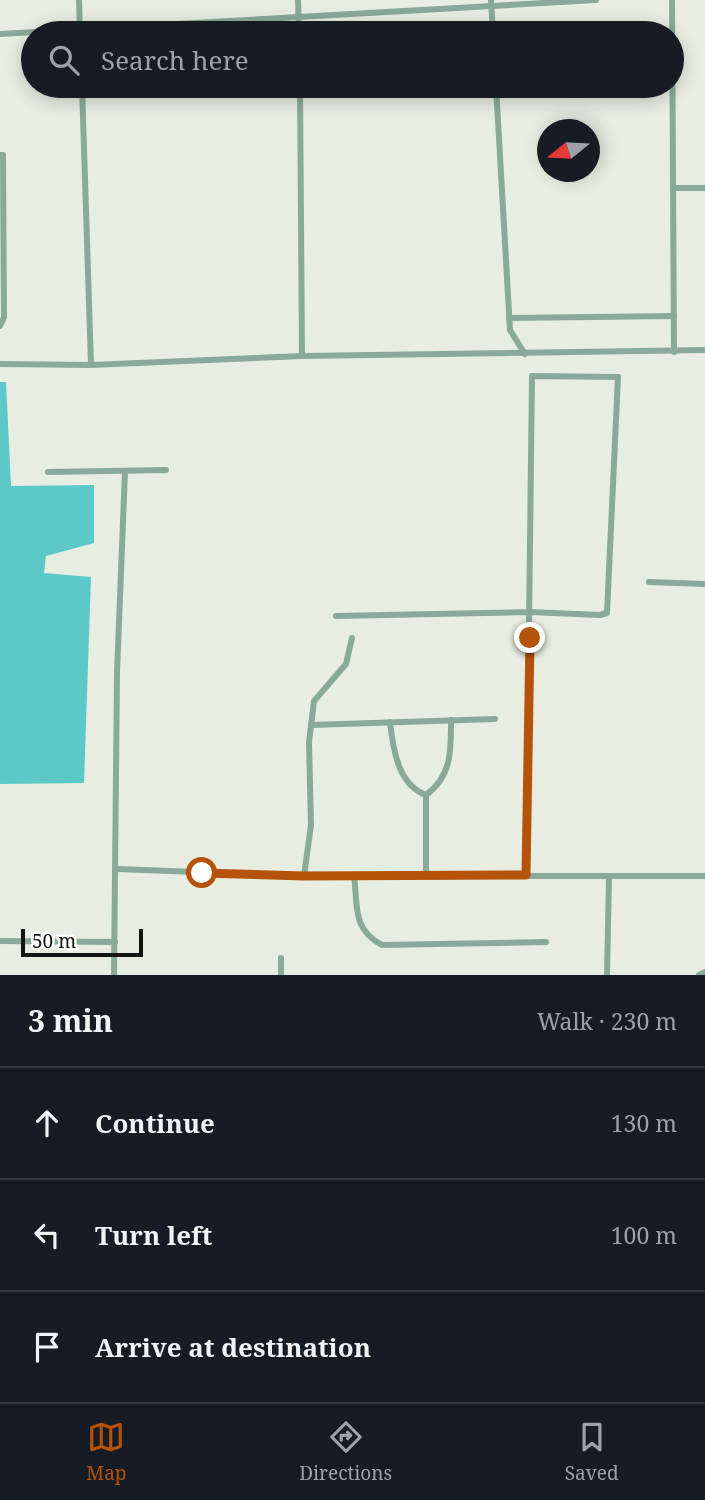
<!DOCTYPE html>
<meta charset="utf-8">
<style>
body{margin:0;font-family:"Noto Serif",serif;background:#20242c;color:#f1f3f6}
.compass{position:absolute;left:537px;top:119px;width:63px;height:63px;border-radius:50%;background:#171b24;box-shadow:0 4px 18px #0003;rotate:252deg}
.scale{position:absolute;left:21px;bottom:18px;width:122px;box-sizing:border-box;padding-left:7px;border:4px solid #131511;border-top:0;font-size:19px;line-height:24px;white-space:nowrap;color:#131511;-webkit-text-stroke:5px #fff;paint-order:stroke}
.stop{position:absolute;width:21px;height:21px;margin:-16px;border:5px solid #b45309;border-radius:50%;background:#fff}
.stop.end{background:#b45309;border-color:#fff;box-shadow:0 2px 7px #0008}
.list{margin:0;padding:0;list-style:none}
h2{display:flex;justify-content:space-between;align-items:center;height:91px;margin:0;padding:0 28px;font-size:30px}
h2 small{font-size:23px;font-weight:400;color:#9ea1a6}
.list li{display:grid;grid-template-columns:46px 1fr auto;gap:21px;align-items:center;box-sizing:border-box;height:112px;padding:0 28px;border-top:2px solid #363941}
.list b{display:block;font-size:26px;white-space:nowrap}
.list em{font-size:23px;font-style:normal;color:#9ea1a6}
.icon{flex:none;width:38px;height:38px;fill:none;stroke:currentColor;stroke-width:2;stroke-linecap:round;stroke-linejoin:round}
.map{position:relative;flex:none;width:705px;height:975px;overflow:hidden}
.search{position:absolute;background:#171b24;box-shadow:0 4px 18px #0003;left:21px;right:21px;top:21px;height:77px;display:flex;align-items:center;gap:18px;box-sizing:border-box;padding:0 24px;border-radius:38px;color:#9ea1a6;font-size:26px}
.sheet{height:427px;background:#171b24}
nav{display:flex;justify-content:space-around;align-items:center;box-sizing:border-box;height:98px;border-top:2px solid #363941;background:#171b24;font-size:19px;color:#9ea1a6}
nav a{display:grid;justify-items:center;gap:4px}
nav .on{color:#b45309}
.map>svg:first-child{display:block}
.water{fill:#5cc9c8}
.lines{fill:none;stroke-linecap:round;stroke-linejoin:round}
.service{stroke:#89aa98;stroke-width:6}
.route{stroke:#b45309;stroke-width:9}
</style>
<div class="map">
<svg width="705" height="975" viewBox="0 0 705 975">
<rect width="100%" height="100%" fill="#e7ede1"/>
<path class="water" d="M0,382h6l5,104 83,-1v58l-48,13 -2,17 47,4 -7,206 -84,1z"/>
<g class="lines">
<g class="service">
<path d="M79,0l1,33"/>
<path d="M298,0l1,33"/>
<path d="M491,0l2,33"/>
<path d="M672,0l2,352"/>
<path d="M0,34l596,-34"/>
<path d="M82,86l9,279"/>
<path d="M300,86l2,270"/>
<path d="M496,86l14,244 15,24"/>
<path d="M0,155h3l1,162 -4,9"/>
<path d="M675,188h30"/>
<path d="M509,318l165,-2"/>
<path d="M0,364l91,1 211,-9 403,-6"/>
<path d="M48,472l118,-2"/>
<path d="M649,582l56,2"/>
<path d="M336,616l194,-4 70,3 7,-2 11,-236 -86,-1 -6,499"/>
<path d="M390,722c3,27 8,63 36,73v81"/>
<path d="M311,725l184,-6"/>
<path d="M426,795c26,-19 25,-45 25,-75"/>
<path d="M117,869l187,7h401"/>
<path d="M304,876l7,-51 -2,-83 5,-41 32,-37 6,-26"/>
<path d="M354,876c4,31 -2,53 28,69l164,-3"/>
<path d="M0,941l115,1"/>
<path d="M281,958v17"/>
<path d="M114,975l3,-302 8,-202"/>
<path d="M607,975l2,-98"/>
<path d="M699,975l6,-3"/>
</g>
</g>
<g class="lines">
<path class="route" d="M202,873l102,3 222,-1 4,-237"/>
</g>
</svg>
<svg class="compass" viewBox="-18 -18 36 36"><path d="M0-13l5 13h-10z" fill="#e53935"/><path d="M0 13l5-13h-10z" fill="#9ea1a6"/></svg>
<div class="scale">50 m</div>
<div class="stop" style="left:202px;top:873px"></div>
<div class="stop end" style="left:530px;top:638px"></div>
<div class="search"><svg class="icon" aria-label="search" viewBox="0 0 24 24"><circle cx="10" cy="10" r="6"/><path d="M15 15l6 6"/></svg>Search here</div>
</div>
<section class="sheet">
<h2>3 min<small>Walk · 230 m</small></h2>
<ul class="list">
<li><svg class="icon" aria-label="ahead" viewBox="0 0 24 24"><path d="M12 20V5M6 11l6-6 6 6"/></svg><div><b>Continue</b></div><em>130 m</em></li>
<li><svg class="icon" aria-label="left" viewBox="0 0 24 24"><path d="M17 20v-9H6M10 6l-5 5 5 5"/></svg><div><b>Turn left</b></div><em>100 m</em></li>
<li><svg class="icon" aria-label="arrive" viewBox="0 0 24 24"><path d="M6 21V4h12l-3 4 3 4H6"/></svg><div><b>Arrive at destination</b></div></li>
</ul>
</section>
<nav>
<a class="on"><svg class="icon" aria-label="map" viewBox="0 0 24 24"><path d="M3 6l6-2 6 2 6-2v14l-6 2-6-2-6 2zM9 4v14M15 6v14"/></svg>Map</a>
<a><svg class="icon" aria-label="directions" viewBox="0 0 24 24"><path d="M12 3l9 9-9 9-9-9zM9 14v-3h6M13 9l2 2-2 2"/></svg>Directions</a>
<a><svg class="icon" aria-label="saved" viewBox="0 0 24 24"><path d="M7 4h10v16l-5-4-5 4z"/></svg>Saved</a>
</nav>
